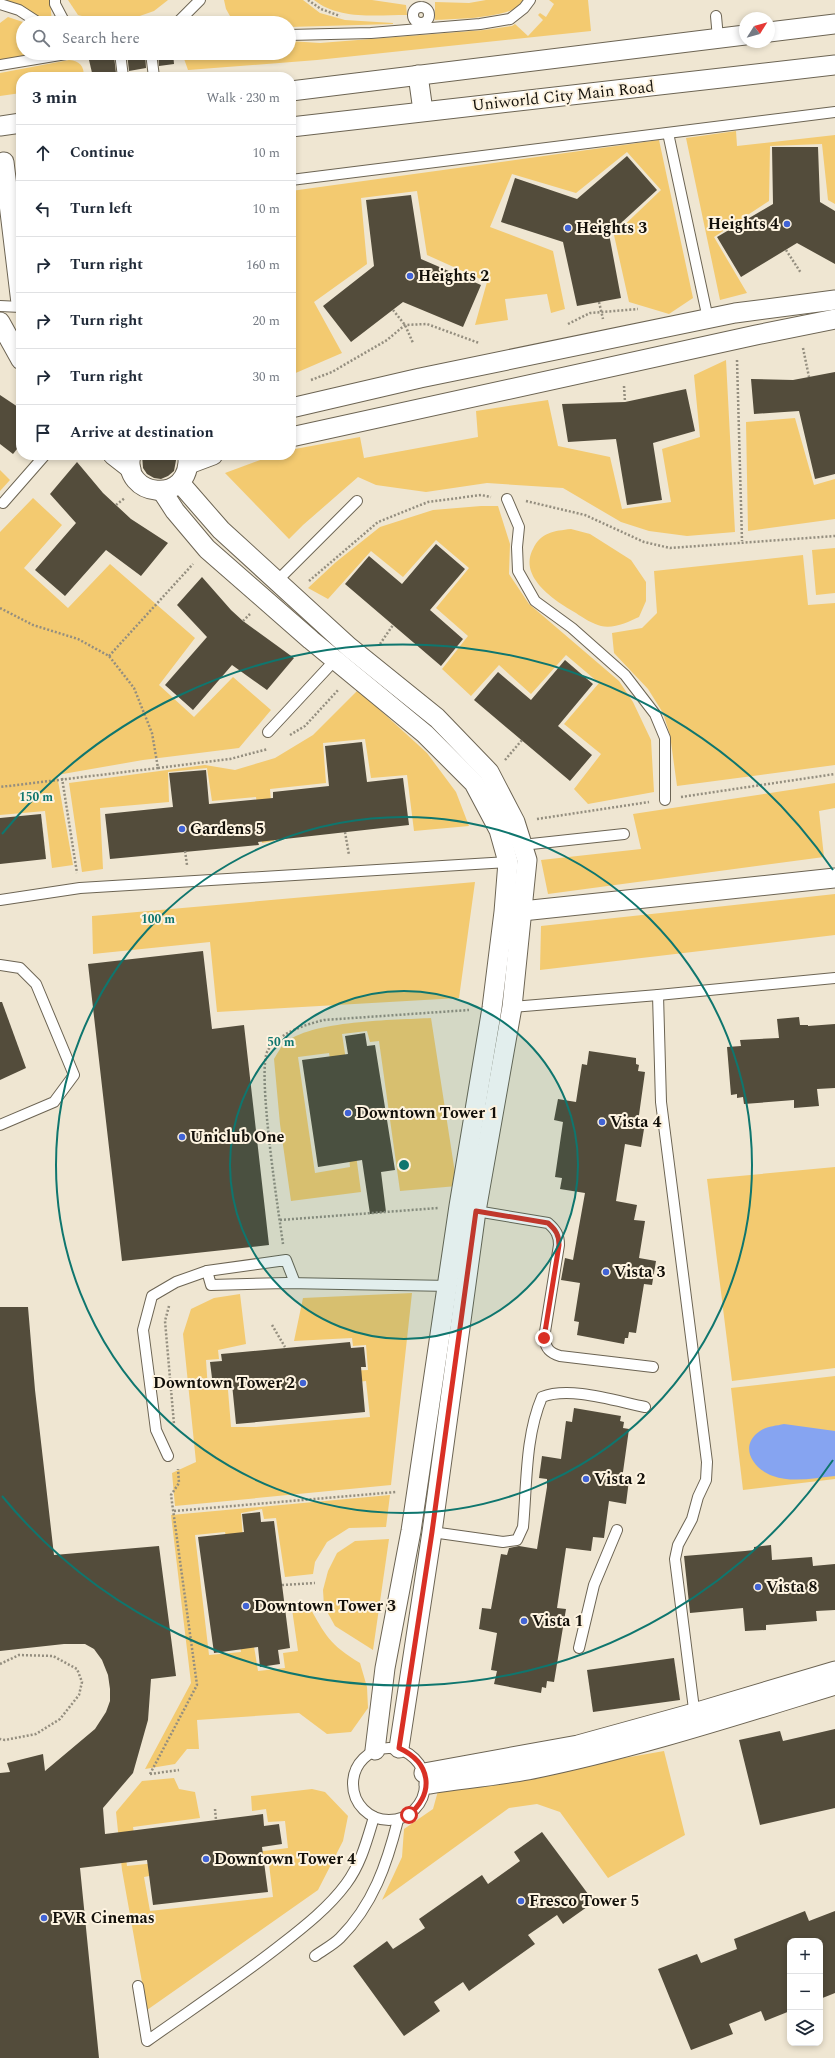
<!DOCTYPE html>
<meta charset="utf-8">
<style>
body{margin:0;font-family:Spectral,serif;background:#f2f2f3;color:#1f2937}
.controls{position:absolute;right:12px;bottom:12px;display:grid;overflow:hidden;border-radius:8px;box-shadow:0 2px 6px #0003}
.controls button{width:36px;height:36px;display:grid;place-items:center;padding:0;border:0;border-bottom:1px solid #e0e1e3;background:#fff;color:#1f2937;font:20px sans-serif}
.compass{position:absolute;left:739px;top:12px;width:36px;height:36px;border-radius:50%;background:#fff;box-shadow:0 2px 6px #0003;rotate:53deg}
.stop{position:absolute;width:12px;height:12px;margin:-9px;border:3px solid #d93025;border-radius:50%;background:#fff}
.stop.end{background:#d93025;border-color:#fff;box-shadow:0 1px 4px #0008}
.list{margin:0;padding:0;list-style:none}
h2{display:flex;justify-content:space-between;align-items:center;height:52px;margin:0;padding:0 16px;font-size:17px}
h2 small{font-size:13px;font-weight:400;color:#747a83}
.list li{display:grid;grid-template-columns:26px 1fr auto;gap:12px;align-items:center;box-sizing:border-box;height:56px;padding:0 16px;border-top:1px solid #e0e1e3}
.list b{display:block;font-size:15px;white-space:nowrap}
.list em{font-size:13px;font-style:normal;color:#747a83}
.icon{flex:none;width:22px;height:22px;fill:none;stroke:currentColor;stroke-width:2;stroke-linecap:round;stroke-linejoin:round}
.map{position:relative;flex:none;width:835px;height:2058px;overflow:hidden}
.search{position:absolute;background:#fff;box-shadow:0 2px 6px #0003;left:16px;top:16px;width:280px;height:44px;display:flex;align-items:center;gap:10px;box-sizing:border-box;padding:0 14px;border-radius:22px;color:#747a83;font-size:15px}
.panel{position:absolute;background:#fff;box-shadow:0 2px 6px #0003;left:16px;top:72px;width:280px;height:388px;border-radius:16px}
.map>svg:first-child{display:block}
.green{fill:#f3ca70}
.water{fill:#86a4f1}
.building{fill:#534c3b}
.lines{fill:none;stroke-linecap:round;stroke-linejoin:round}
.service-casing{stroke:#6c6453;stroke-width:12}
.minor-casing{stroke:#6c6453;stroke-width:21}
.path{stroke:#948e7f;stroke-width:2.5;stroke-dasharray:2 2;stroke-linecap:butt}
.service{stroke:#fff;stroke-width:10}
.minor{stroke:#fff;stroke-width:19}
.route{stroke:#d93025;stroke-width:5}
.ring{fill:none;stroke:#0f766e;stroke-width:2}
.poi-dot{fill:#4163d5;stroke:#fdf3e0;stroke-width:1.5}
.labels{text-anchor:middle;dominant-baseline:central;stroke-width:4;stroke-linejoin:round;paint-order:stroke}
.street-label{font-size:16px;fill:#13100a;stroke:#fdf3e0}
.poi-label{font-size:16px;font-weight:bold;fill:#13100a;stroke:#fdf3e0;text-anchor:start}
.centre{fill:#0f766e;stroke:#fdf3e0;stroke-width:2}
.ring-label{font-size:12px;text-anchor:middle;font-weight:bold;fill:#0f766e;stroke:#fdf3e0;stroke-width:4;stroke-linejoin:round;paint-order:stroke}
</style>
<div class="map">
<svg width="835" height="2058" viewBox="0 0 835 2058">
<rect width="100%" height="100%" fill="#efe6d2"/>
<g class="green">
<path d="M4,0h46l2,23h-5l-26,-16z"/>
<path d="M68,0h100l-14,11 -20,7 -29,4 -27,-7z"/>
<path d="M224,0h79l17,13 25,7 48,3v1l-104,3v-4h-55l-8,-14z"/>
<path d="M314,0h58l34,5 1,10c-31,0 -68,5 -93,-15z"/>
<path d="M486,0h40c-12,19 -71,19 -91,20v-18l34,1z"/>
<path d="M549,0h39l3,31 -274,29 -129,10 -6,-17h107v-12l31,2 164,-13 28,-4 3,-2 13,12 15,-16 -5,-5 2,-2 6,4 8,-13z"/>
<path d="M8,17l18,6h-3v30h16l-39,7v-37z"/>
<path d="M69,60c11,1 15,6 15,17h-63v16l-21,3v-23z"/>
<path d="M736,131l1,15 98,-11v69l-7,-4 -6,-56 -52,2 -1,55 -55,36 33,56 -27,7 -34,-162z"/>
<path d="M659,140l34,158 -24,16 -40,-12 -15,-67 47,-45 -34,-38 -51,41 -64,-19 -22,53 63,24 12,58 -14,4 -4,-19 -42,5 3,21 -33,5 12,-43 -60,-27 -10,-64 -56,7 6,66 -53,38 28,51 -51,22v-184z"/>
<path d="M726,360l9,172 -48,4 -38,-5 -28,-9 -58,-34 -76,-5 -61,9 -50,-7 -18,-8 -55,48 -14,14 -64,-66 49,-18h17v-5l4,-1 65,-12 4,21 114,-21 -2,-26 72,-11 10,46 52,11 12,52 49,-7 -9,-53 38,-12 -6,-62z"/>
<path d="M795,418l19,67 21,-6v40l-87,12 -2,-109z"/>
<path d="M0,470l10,10 -10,11z"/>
<path d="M33,498l29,27 -38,43 44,40 42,-44 85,74 -36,47 35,32 39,-40 38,33 -32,38 -96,12 -86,15 16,90 -21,3 -7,-57 -45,4v-283z"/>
<path d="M481,506h17l12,38 -1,30 20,30 90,77 14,21 18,38 3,52 -66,12 -14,-15 27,-35 -37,-30 35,-41 -33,-28 -35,39 -32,-29 -28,31 -29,-27 26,-33 -32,-28 33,-40 -33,-28 -33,37 -32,-26 -43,48 -20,-11 28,-26 44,-35 53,-17z"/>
<path d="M571,529l19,5 41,26 15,22v19l-7,16c-11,5 -25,12 -38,9 -8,-2 -18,-8 -25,-13 -21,-12 -58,-36 -43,-64 8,-17 21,-18 38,-20z"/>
<path d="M835,548v45l-19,2 -4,-45z"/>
<path d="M803,555l5,50 27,-2v162l-158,21 -7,-51 -7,-22 -15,-24 -34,-36 -2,-20 30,-5 15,-15 -3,-42z"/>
<path d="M358,690l69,63 29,39 13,34 -55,5 -7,-56 -36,3 -6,-39 -42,4 3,40 -56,6 4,52 -12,2 -6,-46 -44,4 -5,-33 -39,4 1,30 -69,6 3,61 -21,3 -13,-89 136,-18 30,5 40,-12 38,-23z"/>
<path d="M835,783v25l-16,3 5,46 -276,37 -7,-34 100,-11 -8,-35z"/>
<path d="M475,882l-16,116 -242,14 -7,-70 -117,12 -1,-38z"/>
<path d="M835,894v41l-295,35 1,-44z"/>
<path d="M431,1018l26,168 -57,5 -21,-150 -9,1 -3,-11 -25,3 7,46 -15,2 -5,-29 -31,4 17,116 35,-6 -1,-11 7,-1 5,37 -70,9 -11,-77 -6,-65c3,-5 6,-11 10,-15 25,-24 112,-24 147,-26z"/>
<path d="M835,1167v201l-103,13 -25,-202z"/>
<path d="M412,1293l-21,192 -216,21 -3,-33 24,-11 -13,-128 8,-25 23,-11 26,-4 6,50 -28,6 1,9 -13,1 2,30h20l3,37h25l114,-10 -4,-36 -18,2 -1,-12 21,-1 -2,-25 -13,1 -1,-8 -58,3 9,-43z"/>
<path d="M835,1376v103l-92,11 -12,-102z"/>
<path d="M390,1495l-4,32 -37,1 -22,14 -12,20 -2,12 -28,3 -9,-59 -12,1 -2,-10 -21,4 3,39 -15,2 -4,-22 -30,3 14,120 32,-3 -2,-17 13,-1 6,37 27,-3 -2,-15 15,-2 -6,-42 17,-3c16,29 21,39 51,57l7,24 1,21 -17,24 -24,2 -28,-21 -102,7 2,29h-12l-12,15 -30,5 46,-86 -20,-168z"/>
<path d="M389,1539l-16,111 -38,-24 -11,-20 -1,-16 5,-19 9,-18 18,-12z"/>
<path d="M664,1751l21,84 -77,43 -48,-66 -23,-8 -28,4 -127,92 20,-43 2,-28 29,-20 5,-18z"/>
<path d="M174,1778l5,11 16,3 5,26 -67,9 2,13 -11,1 3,25 38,-4 1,11 -22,4 6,34 123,-14 -4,-33h-20v-11l39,-5 -3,-27 -17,1 -2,-13 -14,2 -1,-15 61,-7 13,3 23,24 -5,25 -25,49 -171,120 -25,-140 -6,-58 26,-31z"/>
</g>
<path class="water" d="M784,1424l51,7v45c-20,2 -43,7 -62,0 -20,-7 -35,-30 -13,-45 7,-5 16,-5 24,-7z"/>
<g class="building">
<path d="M127,53h18l1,15 -17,3z"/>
<path d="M158,53h15l1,11 -15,2z"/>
<path d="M114,56l2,17 -23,4 -4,-17z"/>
<path d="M772,147h46l2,55 15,9v53l-38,-21 -56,34 -24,-40 56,-33z"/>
<path d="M627,156l30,34 -48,44 12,64 -44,8 -14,-64 -62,-20 14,-44 62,21z"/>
<path d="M411,195l10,64 60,26 -18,42 -60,-25 -52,40 -28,-36 51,-40 -8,-66z"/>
<path d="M835,372v102l-20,5 -16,-68 -45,3 -3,-35 42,1z"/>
<path d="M686,389l9,42 -42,12 9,57 -35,5 -11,-66 -48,3 -6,-38 63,-2z"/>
<path d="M0,395l21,14v35l-8,10 -13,-10z"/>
<path d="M142,455h35l-3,16 -6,5 -7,3 -7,-1 -7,-4 -4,-6z"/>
<path d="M77,462l26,31 28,26 37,24 -27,33 -35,-26 -41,46 -30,-26 41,-47 -26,-29z"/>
<path d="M436,544l29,25 -35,41 33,29 -22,27 -96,-82 24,-28 33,28z"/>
<path d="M202,577l29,33 12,11 51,37 -27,32 -35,-25 -39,45 -28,-25 42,-48 -30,-32z"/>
<path d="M565,660l28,24 -35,42 34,29 -22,26 -96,-81 24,-28 33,28z"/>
<path d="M362,742l5,40 36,-4 6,47 -151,17 1,3 -149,14 -5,-45 68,-7 -4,-34 37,-3 3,34 64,-6v-6l56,-6 -4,-40z"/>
<path d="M41,814l5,45 -46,5v-46z"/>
<path d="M203,951l9,78 32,-4 25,220 -147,16 -34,-297z"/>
<path d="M0,1002h2l24,66 -26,12z"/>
<path d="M799,1017l1,8h8v1l27,-2v64l-18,1 2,17 -25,2v-8l-50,4 -1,-7 -6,1v-4l-6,1 -4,-48 14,-1 -1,-6 39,-2 -2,-19z"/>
<path d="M365,1033l2,13 8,-1 20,125 -14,2 5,40 -16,2 -8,-54 -44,7 -16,-107 46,-6 -3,-18z"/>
<path d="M589,1051l47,7v6l3,1 -1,6 7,1 -7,50 7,1 -4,24 -16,-3 -9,57 21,4 -3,15 11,1 -6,37 17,3 -4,24 -8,-1 -8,49 -7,-1 -1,6h-3l-1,6 -47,-9 2,-13 -5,-1 6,-38 -19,-3 4,-22 8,2 12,-67 -25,-4 2,-11 -7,-1 8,-55 -9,-2 4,-21 18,3 6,-38 5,1z"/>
<path d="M0,1307h28l7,83 19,165 105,-9 17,130 -25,3 -3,41 -15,53 -30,35 2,26 158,-20 1,12 15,-2 3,20 -20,3 6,45 -115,13 -6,-45 -67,8 19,190h-99v-285l10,-1 -3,-9 36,-9 2,17 50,-42 11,-17 4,-11v-12l-2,-14 -6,-15 -8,-11 -9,-5h-21l-64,7z"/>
<path d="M350,1342l1,6 13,-1 2,20h-5l4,45 -129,12 -4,-40 -19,2 -3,-24 12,-1 -1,-7z"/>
<path d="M574,1408l47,8 -1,5 4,1 -1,6 6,1 -7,50 7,1 -3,24 -17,-3 -5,37 -11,-1 -2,14 -25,-3 -9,60 9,1 -12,73 -7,-1 -1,7 -4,-1 -1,6 -47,-9 3,-13 -6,-1 6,-37 -18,-4 3,-21 9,1 10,-55 6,1 2,-7 10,-2 18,3 10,-62v-8l-8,-1 3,-22 19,3 5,-38 6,1z"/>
<path d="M260,1512l1,10 13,-1 16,127 -12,2 2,14 -20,3 -2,-20 -44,6 -16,-116 46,-5 -2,-18z"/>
<path d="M771,1545l1,15 40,-3 1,9 22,-2v46l-19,1 1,10 -51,4v5l-21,1 -2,-23 -53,5 -6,-57 61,-5 9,-1v-3z"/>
<path d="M674,1658l6,42 -87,12 -6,-42z"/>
<path d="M835,1729v79l-75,17 -21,-85 41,-9 3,10z"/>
<path d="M542,1832l52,70 -31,22 -6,-9 -29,20 7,9 -66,47 -6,-9 -29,20 6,9 -36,25 -51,-70 34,-25 6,8 32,-21 -6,-9 63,-44 6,9 32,-23 -6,-9z"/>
<path d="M805,1911l4,10 26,-10v82l-15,6v-58h-30v70l-25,10 -4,-10 -32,13 4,10 -42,16 -33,-81 39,-15 4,9 36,-14 -3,-10z"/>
</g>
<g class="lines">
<defs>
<g id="service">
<path d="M55,0v4l10,19"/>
<path d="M0,4l19,6 20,13"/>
<circle cx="421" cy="15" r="8"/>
<path d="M716,16l2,22"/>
<path d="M177,23l23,-23"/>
<path d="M289,35l82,-2 109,-9 30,-5 14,-11 6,-8"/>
<path d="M120,53l3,24"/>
<path d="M151,53l3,24"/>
<path d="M0,65l72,-12"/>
<path d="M668,133l40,186"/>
<path d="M291,180l544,-68"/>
<path d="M0,306l21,1"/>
<path d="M507,499l12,28 -2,20 1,24 17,30 37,27 53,47 30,39 10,24v62"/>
<path d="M3,503l42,-48"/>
<path d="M277,581l80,-80"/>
<path d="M268,732l67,-72"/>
<path d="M522,845l102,-11"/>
<path d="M0,900l80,-12 428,-26"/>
<path d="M0,965l20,3 16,16 38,91 -20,27 -54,23"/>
<path d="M658,995l3,107 46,360 -1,18 -8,17 -6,22 -14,26 -3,14 20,158"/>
<path d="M512,1007l146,-12 177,-17"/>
<path d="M476,1211l72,12c8,7 11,12 11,22l-15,93c2,11 6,15 16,18l93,11"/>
<path d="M207,1271l4,14 76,-2 164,3"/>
<path d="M168,1456l-12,-26 -13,-100 9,-34 24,-14 31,-11 79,-11 9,23"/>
<path d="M432,1532l71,10 14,-2 6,-13c4,-43 2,-90 19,-130 28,-11 73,4 103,10"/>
<path d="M579,1648l15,-63 23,-55"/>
<circle cx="389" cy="1784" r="36"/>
<path d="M315,1956c8,-6 18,-11 25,-18 33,-33 47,-74 58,-118"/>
<path d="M138,1986l9,55c45,-32 92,-63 135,-97 23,-18 47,-37 64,-60 15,-20 21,-44 28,-67"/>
</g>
<g id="minor">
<path d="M769,32l66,-8"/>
<path d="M418,75l5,36"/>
<path d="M291,91l454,-56"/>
<path d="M0,126l21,-3"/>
<path d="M291,127l544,-62"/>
<path d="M4,162l17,141"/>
<path d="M0,322l21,38"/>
<path d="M291,408l129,-30 315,-65 100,-13"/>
<path d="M291,437l465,-102 79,-16"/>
<path d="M113,455l18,14"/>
<path d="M131,455c-11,42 61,52 57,0"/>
<path d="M189,464l24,-9"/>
<path d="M180,483l41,47 128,117 88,71 52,54 26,50 12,38 -15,147 -36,204 -44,321 -33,216"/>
<path d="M162,491l13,20 32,38 104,91 114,94 49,49 25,47 9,32 -4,50 -12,96 -33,198 -48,325 -26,137 -10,82"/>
<path d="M522,911l313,-33"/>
<path d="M424,1773l154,-28 116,-32 141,-42"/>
<path d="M429,1784c33,-5 66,-8 99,-14 104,-21 206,-54 307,-85"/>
</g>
</defs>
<use href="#service" class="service-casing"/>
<use href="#minor" class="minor-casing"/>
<g class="path">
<path d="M308,0l13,9 19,7"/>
<path d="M421,7l1,-7"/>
<path d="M786,250l15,23"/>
<path d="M599,302l4,17"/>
<path d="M393,310l12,15 8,18"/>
<path d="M568,324l22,-11 48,-4"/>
<path d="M803,348l6,29"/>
<path d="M737,360l5,181"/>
<path d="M311,380l21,-8 55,-32 18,-15 22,-1 52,19"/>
<path d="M624,386l1,16"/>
<path d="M526,501l59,14 59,27 26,6 165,-12"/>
<path d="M116,505l9,-7"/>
<path d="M309,581l69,-59 50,-20 53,-7 10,2"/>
<path d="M0,608l33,17 45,14 31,17 25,32 18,45 6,35 -158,19"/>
<path d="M243,621l7,-7"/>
<path d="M380,644l13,-19"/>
<path d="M109,656l84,-92"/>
<path d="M290,735l15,-9 34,-37"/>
<path d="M505,760l17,-20"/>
<path d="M158,768l72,-9 38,-10"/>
<path d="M62,778l15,95"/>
<path d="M681,797l154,-23"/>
<path d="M537,819l112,-17"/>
<path d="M345,832l4,23"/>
<path d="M185,851l2,14"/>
<path d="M280,1220l158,-12"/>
<path d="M283,1244c-4,-29 -27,-176 -15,-194 13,-18 36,-25 56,-30l145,-10"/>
<path d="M169,1306l-4,15 9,103"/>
<path d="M272,1325l13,22"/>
<path d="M174,1511l222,-19"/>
<path d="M282,1585l33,-2"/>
<path d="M0,1664l19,-9 34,1 24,13 5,13 -3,13 -19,24 -24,15 -31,6 -5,-1"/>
<path d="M150,1774l47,-89 -26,-190 8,-12 -1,-14"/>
<path d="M150,1774l29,-4"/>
<path d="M215,1809l1,11"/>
</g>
<use href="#service" class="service"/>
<use href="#minor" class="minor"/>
</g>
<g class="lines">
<path class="route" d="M409,1815c26,-23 22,-52 -10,-67l33,-216 44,-321 72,12c8,7 11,12 11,22l-15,93"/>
</g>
<circle cx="404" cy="1165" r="174" fill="#0f766e" fill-opacity=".12"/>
<g class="ring">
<circle cx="404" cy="1165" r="174"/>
<circle cx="404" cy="1165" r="348"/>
<path d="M833 1460A521 521 0 0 1 2 1496M2 834A521 521 0 0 1 833 870"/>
</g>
<g class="poi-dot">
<circle cx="787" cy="224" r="4"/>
<circle cx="568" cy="228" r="4"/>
<circle cx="410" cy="276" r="4"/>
<circle cx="182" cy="829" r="4"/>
<circle cx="348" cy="1113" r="4"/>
<circle cx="602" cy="1122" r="4"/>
<circle cx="182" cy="1137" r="4"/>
<circle cx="606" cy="1272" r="4"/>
<circle cx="303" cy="1383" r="4"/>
<circle cx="586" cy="1479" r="4"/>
<circle cx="758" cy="1587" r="4"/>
<circle cx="246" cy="1606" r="4"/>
<circle cx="524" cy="1621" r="4"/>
<circle cx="206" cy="1859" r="4"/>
<circle cx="521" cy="1901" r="4"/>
<circle cx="44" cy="1918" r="4"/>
</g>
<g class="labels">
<g class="street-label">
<text transform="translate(563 96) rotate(-6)">Uniworld City Main Road</text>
</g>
<g class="poi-label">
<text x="779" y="224" text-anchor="end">Heights 4</text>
<text x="576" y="228">Heights 3</text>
<text x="418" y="276">Heights 2</text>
<text x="190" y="829">Gardens 5</text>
<text x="356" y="1113">Downtown Tower 1</text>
<text x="610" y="1122">Vista 4</text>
<text x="190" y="1137">Uniclub One</text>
<text x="614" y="1272">Vista 3</text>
<text x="295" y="1383" text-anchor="end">Downtown Tower 2</text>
<text x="594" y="1479">Vista 2</text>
<text x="766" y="1587">Vista 8</text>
<text x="254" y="1606">Downtown Tower 3</text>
<text x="532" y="1621">Vista 1</text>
<text x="214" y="1859">Downtown Tower 4</text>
<text x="529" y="1901">Fresco Tower 5</text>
<text x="52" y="1918">PVR Cinemas</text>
</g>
</g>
<circle cx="404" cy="1165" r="6" class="centre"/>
<g class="ring-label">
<text x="36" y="801">150 m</text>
<text x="158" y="923">100 m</text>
<text x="281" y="1046">50 m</text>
</g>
</svg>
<div class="controls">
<button>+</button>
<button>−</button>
<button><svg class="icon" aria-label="layers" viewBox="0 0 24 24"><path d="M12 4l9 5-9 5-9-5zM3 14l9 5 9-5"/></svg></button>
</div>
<svg class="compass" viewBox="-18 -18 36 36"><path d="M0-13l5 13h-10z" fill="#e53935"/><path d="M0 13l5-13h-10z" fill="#747a83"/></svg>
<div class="stop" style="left:409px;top:1815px"></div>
<div class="stop end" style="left:544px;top:1338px"></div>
<div class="search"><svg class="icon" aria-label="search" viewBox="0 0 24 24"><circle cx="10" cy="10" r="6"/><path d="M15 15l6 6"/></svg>Search here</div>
<section class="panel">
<h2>3 min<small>Walk · 230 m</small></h2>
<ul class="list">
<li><svg class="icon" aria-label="ahead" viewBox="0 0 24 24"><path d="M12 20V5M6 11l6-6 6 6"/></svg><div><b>Continue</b></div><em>10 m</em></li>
<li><svg class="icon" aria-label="left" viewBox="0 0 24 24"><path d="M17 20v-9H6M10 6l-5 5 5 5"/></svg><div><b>Turn left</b></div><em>10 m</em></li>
<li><svg class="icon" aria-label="right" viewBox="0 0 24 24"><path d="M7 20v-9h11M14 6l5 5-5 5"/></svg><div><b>Turn right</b></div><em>160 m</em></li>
<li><svg class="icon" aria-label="right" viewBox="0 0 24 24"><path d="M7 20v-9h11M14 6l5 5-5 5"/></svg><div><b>Turn right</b></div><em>20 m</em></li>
<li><svg class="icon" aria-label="right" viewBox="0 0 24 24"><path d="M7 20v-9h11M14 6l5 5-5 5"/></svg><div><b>Turn right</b></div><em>30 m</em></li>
<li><svg class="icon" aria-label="arrive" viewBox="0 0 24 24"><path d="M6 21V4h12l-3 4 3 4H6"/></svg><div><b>Arrive at destination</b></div></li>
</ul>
</section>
</div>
